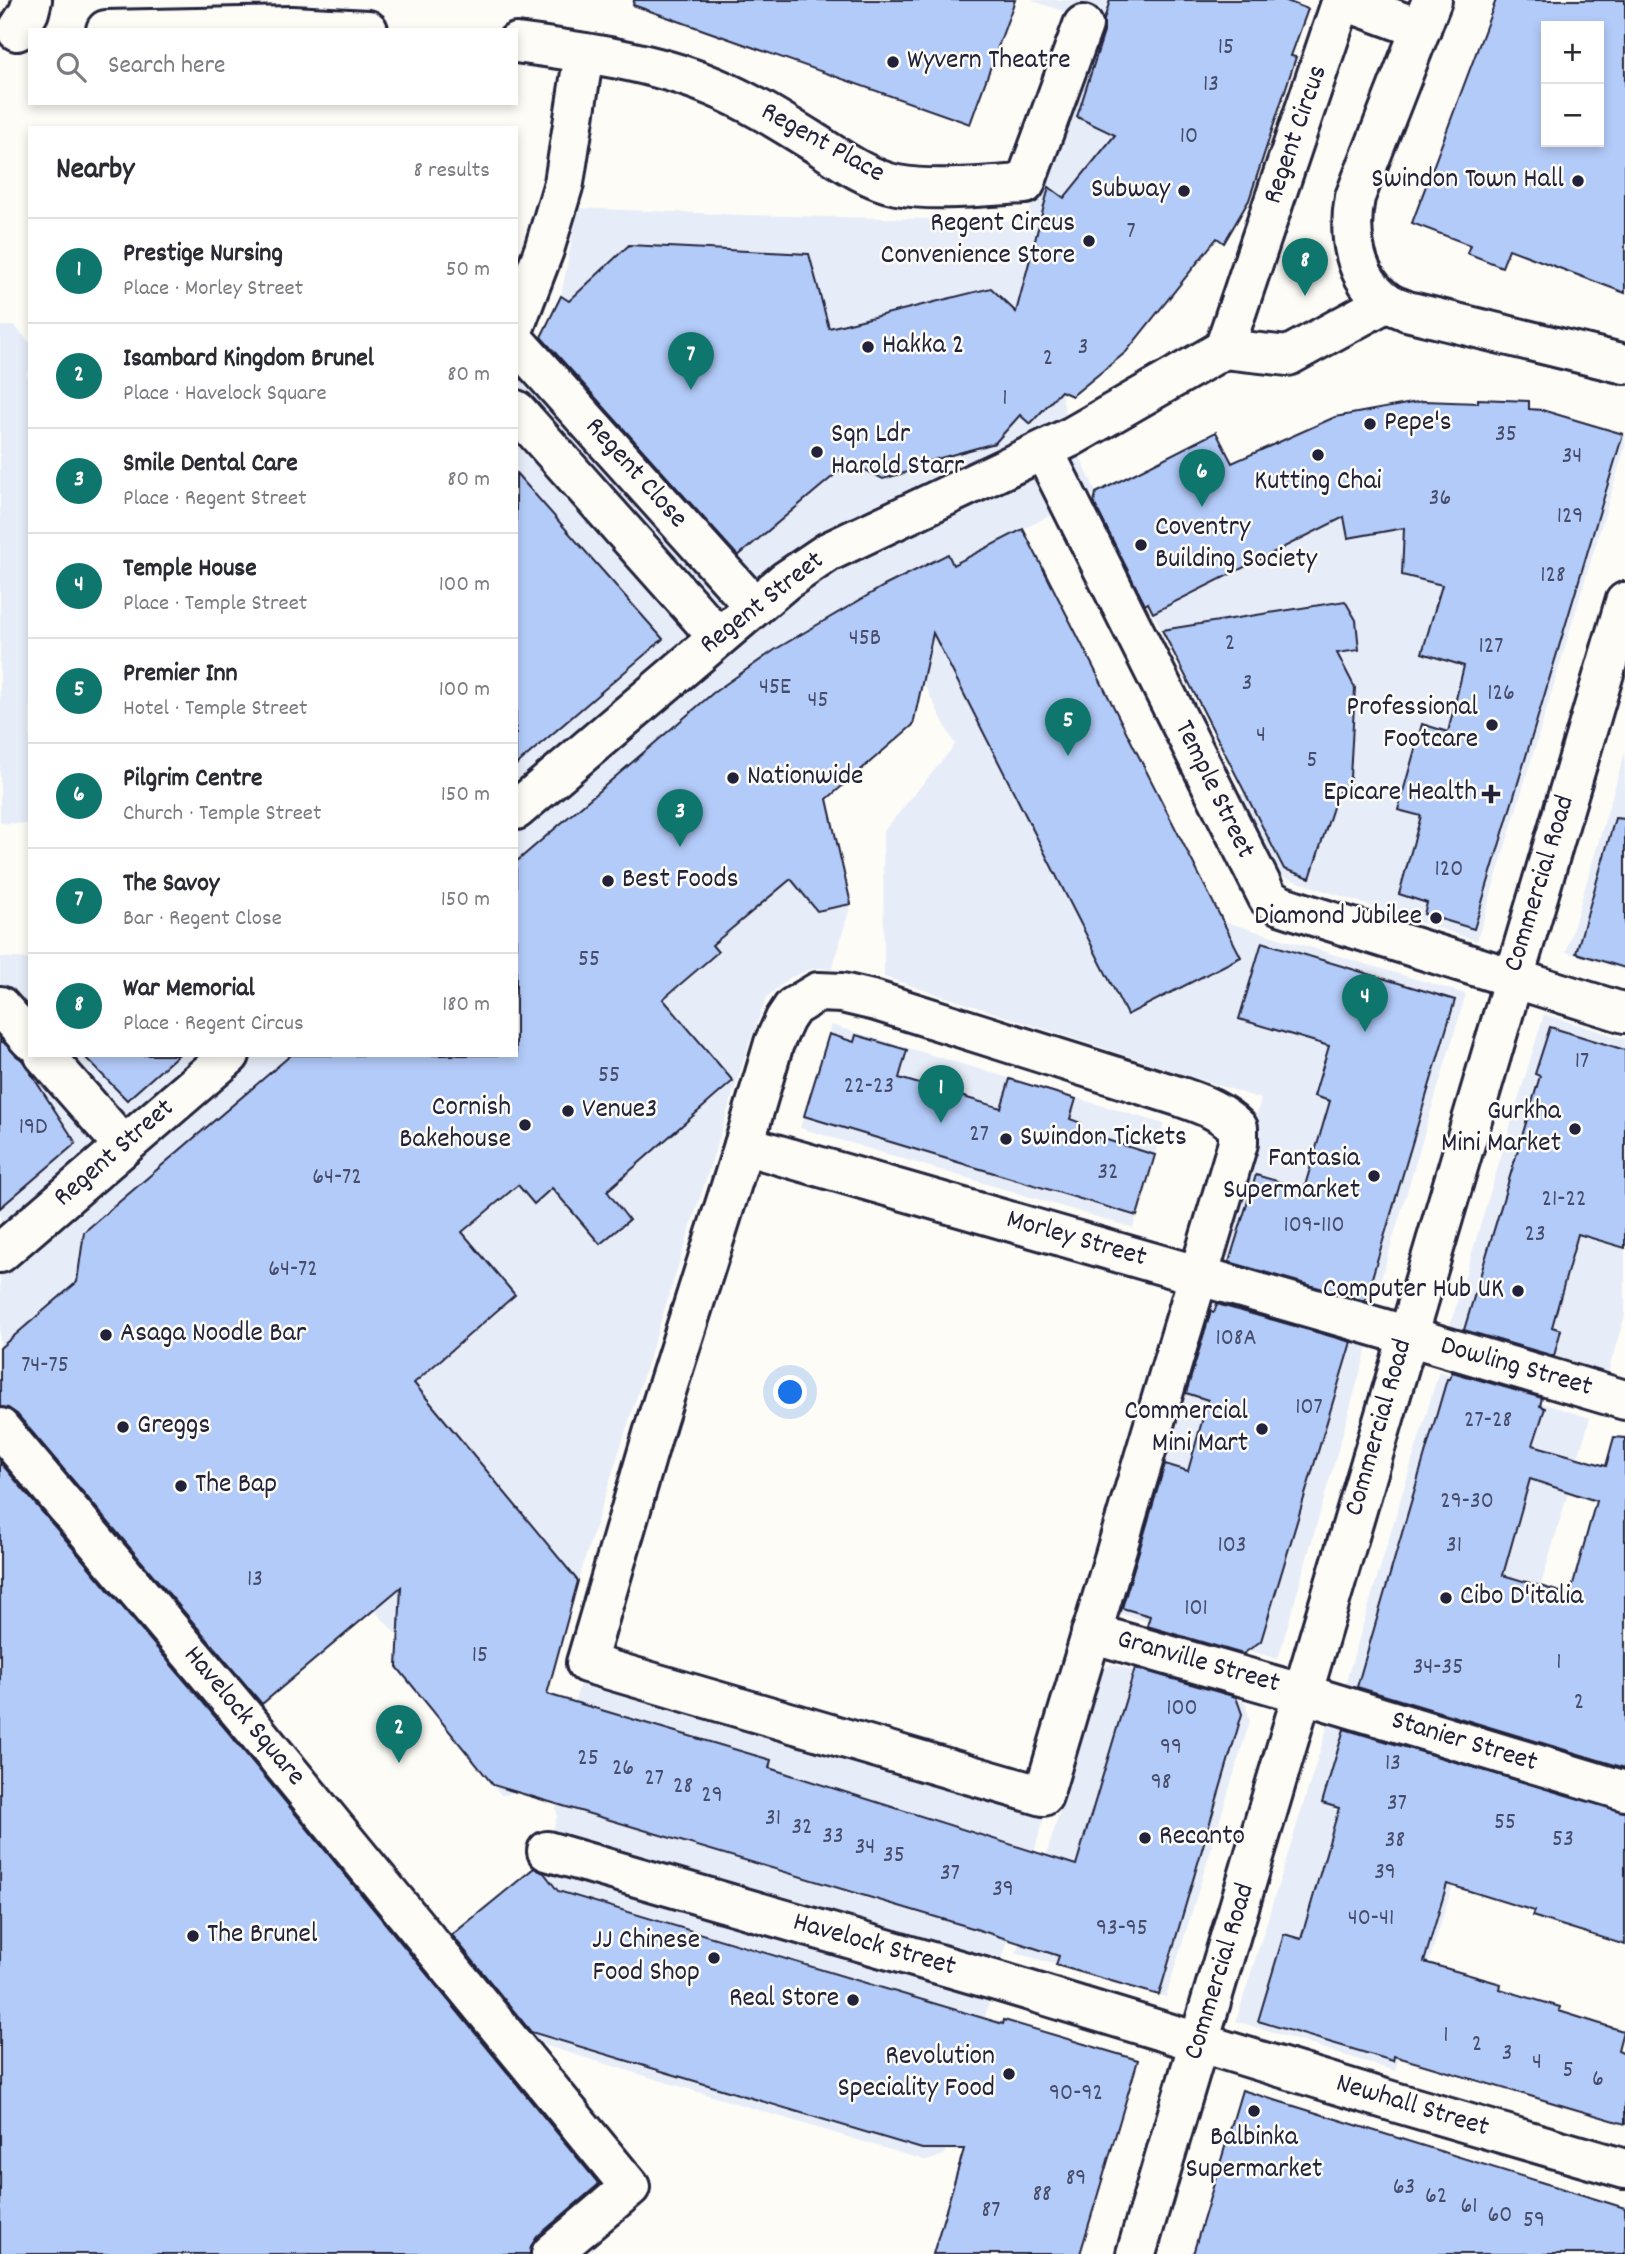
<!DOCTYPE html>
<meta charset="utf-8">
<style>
body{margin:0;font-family:Dekko,sans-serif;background:#f7f7f7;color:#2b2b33}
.controls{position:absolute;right:21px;top:21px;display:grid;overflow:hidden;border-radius:0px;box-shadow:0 4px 10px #0003}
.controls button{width:63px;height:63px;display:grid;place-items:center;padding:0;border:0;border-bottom:2px solid #e1e1e2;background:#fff;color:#2b2b33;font:35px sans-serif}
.you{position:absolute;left:791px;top:1393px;width:24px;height:24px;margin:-18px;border:5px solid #fff;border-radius:50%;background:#1a73e8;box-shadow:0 0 0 10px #1a73e833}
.badge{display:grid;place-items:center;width:46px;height:46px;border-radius:50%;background:#0f766e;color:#fff;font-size:23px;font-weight:700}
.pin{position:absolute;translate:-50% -58px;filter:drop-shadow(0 2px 4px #0008)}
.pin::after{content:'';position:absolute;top:37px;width:24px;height:21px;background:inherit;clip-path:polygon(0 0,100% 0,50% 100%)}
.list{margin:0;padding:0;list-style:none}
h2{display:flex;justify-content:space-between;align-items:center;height:91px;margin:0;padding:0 28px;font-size:30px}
h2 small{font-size:23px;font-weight:400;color:#7c7c81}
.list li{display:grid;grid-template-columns:46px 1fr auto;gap:21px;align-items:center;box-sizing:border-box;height:105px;padding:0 28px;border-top:2px solid #e1e1e2}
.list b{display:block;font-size:26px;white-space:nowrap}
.list p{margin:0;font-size:23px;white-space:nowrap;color:#7c7c81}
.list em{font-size:23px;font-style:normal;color:#7c7c81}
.icon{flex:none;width:38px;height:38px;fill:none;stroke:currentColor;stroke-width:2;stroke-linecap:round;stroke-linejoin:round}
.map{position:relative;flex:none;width:1625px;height:2254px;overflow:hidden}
.search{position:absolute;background:#fff;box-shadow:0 4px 10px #0003;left:28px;top:28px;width:490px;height:77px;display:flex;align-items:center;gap:18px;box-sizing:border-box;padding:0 24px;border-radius:0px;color:#7c7c81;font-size:26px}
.panel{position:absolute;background:#fff;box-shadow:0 4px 10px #0003;left:28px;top:126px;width:490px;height:931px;border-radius:0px}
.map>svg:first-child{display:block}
.built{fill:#e7edf8}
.building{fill:#b3cbf9;stroke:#22223b;stroke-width:2;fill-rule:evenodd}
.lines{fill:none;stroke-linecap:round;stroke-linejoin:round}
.minor-casing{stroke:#22223b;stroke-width:44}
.minor{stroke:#fdfcf7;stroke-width:38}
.poi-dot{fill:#22223b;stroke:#fdfcf7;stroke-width:2.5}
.labels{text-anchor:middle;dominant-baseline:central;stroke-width:5;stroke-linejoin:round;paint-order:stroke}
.number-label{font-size:24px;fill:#464c6a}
.poi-label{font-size:28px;fill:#22223b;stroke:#fdfcf7;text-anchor:start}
.street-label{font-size:28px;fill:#22223b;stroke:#fdfcf7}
</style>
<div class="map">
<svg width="1625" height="2254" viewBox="0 0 1625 2254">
<rect width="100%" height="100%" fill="#fdfcf7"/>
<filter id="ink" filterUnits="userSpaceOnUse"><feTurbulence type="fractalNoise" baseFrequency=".0143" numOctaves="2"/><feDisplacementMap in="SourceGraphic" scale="14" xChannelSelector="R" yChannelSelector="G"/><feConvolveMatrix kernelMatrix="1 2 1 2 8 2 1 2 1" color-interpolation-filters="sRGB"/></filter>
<g filter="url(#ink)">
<g class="built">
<path d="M1031,0h253l24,9 -17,46 5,2 -49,146 -23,40 -8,-5 -155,154 10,45 25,55 112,-56 12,4 13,23 101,-46 74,-12v-4l70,2 64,7 83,25v12l-148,494 -197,-65 -9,-10 -36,-68 10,-5 -34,-68 -63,-121 -4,2 -50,-98 2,-15 -73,36 199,392 244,73 -91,305 -159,-46 45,-154 -377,-122 -1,-145 72,-87 -70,-138 -18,9 49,96 -3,13 -95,82 15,19 18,78 -19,65 -18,-1 -23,9 -24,20 -18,47 -171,537 -57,205 -14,9h-6l-101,-121 -3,-13 13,-12 -36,-39 -152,125 378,462 -67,57h-533v-1297l29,2 1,-16v112h486v-684l21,-27 24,-48 17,-88 169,7 279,6 68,-199z"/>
<path d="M0,326h15l15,17v27l-4,4 4,6v444l-30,-1z"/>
<path d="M1625,752v218l-59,-18z"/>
<path d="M1544,1014l81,25v276l-19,64 -158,-47z"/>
<path d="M831,1025l333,99 -31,104 -333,-100z"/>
<path d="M1204,1286l167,49 -93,324 -167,-48z"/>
<path d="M1439,1371l151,47 -92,313 -153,-46z"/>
<path d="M1111,1664l134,38 5,19 -84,276 -150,-44 88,-285z"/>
<path d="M583,1672l451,135 11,8 -101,340 -17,6 -407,-123 -31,-35 11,-10 -47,-58 85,-70 9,-14 10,-34 -1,-14 -9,-1z"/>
<path d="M1332,1712l159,50 -96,309 -159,-50z"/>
</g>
<g class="building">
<path d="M634,0h381l-45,124 -337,-119z"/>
<path d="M1110,0h174l24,9 -17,47 5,1 -47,143 -25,43 -7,-5 -91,114 -54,44 -11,-5 -31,33 -10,-9 -25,28 -77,21 -3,6 -32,9 -33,-17 -112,94 -197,-219 20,-41 8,5 60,-56 180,9 20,74 162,-40 25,24 33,-125 15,11 51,-63 -38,-18 27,-85v-12z"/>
<path d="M1496,0h129v293l-116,-44 -7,18 -35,-14 3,-8 -58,-22zM1546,26h53v116h-53z"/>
<path d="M1478,399l51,2v8l13,1 81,24 -149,495 -50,-15 3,-11 -28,-9 22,-78 -23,-6 24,-86 26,8 16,-66 -42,-13 20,-68 -40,-10 2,-47 -56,10 -4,-21 -191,96 -5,-10 -3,2 -51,-102 2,-10 120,-61 16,31 103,-46 88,-16 55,2z"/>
<path d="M516,473l147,166 -147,126z"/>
<path d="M1023,529l218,428 -114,58 -194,-382 -20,92 -86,74 24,105 -34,7 -26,-32 -79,66 6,7 -55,47 70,82 -126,110 22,29 -29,24 -48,-56 -18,16 -16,-19 -56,47 53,63 -101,88 164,198 -31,113 224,66 -2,8 307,97 59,-197 101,29 6,17 -83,281 -103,-30 3,-9 -83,-27 -483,-144 -96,-118 4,-80 -139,117 -245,-290 -9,-6 -8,-1v-59l77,-66 7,-50 207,-177h225v-193l197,-169 63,-44 108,-63 64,-32 5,11z"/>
<path d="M1345,601l11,19 3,30 -22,3 18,35 -6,107 -11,-3 -28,86 -26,-9 -122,-239z"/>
<path d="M1615,818l10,1v149l-49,-15z"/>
<path d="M1262,942l193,58 -90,301 -136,-39 27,-87 48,14 26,-88 -16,-5 15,-50 -90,-27z"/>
<path d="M1550,1027l75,23v198l-47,-14 -26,93 9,3 -7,26 -90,-26 76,-254 -5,-2z"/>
<path d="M829,1034l25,8 2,-7 51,15 -8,28 102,30 9,-29 66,20 -6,20 11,4 -3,8 77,24 -18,61 -333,-100z"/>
<path d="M0,1039l22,21 54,83 -76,65z"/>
<path d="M83,1055h95l-51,45z"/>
<path d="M1217,1304l134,38 -90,299 -18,13 -96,-28 3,-10 -28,-8 43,-144 23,7 20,-71 -22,-7 25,-82 3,1z"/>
<path d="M1452,1372l90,26 -2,8 5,2 -12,37 73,21 8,-29 11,1v330l-268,-81 90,-308h3zM1530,1479l66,22 -26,94 -67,-20z"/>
<path d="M0,1462l228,270 371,452 -62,53 -6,9 -1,8h-530z"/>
<path d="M1344,1729l281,83v133l-93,-29 2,-5 -87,-27 -23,78 77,22 -1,5 60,18 -1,4 64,20 -5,19 7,3v71l-231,-68 -1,5 -135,-40 26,-87 17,5 38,-131 -17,-5z"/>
<path d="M534,1868l10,5 14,18 445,133 1,-4 134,40 -58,194h-147l31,-105h-42l-391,-117 -79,-97z"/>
<path d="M1242,2090l383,118v46h-432z"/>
</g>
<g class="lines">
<defs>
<g id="minor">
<path d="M1342,0l79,29"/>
<path d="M1432,0l-77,197c-7,37 -2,81 32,105 6,4 14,6 20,9l218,53"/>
<path d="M106,30l186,-4 76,4"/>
<path d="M17,31l12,-19 3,-12"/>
<path d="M516,43c67,9 136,18 198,44 34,14 66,34 98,54 25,16 55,38 85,44 38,7 89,1 128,-1l58,-159"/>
<path d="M516,323l28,-73 20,-67 20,-130"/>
<path d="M516,342l238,264"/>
<path d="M1224,349l118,-349"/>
<path d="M516,410l202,227"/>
<path d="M1044,451l224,447 12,7 37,12 308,96"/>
<path d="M516,810l269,-229 43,-29 243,-115 153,-88 64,7 99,-54"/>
<path d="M818,992l24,1 34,8 305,96c23,8 40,14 57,31v15l-195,653 -457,-133 71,-243 87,-275 30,-102 11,-24 8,-12z"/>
<path d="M0,1006l30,34"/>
<path d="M44,1055l80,91"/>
<path d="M744,1145l637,183 244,72"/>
<path d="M0,1253l230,-198"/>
<path d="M0,1428l245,290 385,469 -79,67"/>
<path d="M1091,1633l213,61 321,97"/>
<path d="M547,1851l457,132 394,120 227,66"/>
<path d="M1136,2254c165,-550 325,-1102 489,-1652"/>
</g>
</defs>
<use href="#minor" class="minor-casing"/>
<use href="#minor" class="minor"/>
</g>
</g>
<g class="poi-dot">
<circle cx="893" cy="62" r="7"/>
<circle cx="1578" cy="181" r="7"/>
<circle cx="1184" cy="191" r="7"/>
<circle cx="1089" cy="241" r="7"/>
<circle cx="868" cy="347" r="7"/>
<circle cx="1370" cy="424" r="7"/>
<circle cx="817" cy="452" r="7"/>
<circle cx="1318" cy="455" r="7"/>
<circle cx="1141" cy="545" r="7"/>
<circle cx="1492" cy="725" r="7"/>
<circle cx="733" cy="778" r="7"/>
<path d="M1487.5 783.5h7v7h7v7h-7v7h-7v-7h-7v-7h7z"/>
<circle cx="608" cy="881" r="7"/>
<circle cx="1436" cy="918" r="7"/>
<circle cx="568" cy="1111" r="7"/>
<circle cx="525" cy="1125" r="7"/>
<circle cx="1575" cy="1129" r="7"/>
<circle cx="1006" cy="1139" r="7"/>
<circle cx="1374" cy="1176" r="7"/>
<circle cx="1518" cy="1291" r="7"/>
<circle cx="106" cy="1335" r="7"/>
<circle cx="123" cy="1427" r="7"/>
<circle cx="1262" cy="1429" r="7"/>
<circle cx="181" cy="1486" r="7"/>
<circle cx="1446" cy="1598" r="7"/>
<circle cx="1145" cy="1838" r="7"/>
<circle cx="193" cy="1936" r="7"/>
<circle cx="714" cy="1958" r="7"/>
<circle cx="853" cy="2000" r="7"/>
<circle cx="1009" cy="2074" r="7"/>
<circle cx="1254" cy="2111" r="7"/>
</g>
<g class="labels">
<g class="number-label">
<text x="1226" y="48">15</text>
<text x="1211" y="85">13</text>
<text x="1189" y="137">10</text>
<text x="1131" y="232">7</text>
<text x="1083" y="348">3</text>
<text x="1048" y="359">2</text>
<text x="1005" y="399">1</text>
<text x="1506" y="435">35</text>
<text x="1572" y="457">34</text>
<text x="1440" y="499">36</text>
<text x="1570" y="517">129</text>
<text x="1553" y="576">128</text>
<text x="865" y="639">45B</text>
<text x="1230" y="644">2</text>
<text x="1491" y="647">127</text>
<text x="1247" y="684">3</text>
<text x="775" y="688">45E</text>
<text x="1501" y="694">126</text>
<text x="818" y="701">45</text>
<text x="1261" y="736">4</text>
<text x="1312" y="761">5</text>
<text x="1449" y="870">120</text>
<text x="589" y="960">55</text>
<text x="1582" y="1062">17</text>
<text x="609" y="1076">55</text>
<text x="869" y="1087">22-23</text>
<text x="33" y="1128">19D</text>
<text x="979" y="1135">27</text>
<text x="1108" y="1173">32</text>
<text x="337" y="1178">64-72</text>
<text x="1564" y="1200">21-22</text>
<text x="1314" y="1226">109-110</text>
<text x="1535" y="1235">23</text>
<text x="293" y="1270">64-72</text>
<text x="1236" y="1339">108A</text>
<text x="45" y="1366">74-75</text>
<text x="1309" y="1408">107</text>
<text x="1488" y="1421">27-28</text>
<text x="1467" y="1502">29-30</text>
<text x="1232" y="1546">103</text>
<text x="1454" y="1546">31</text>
<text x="255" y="1580">13</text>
<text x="1196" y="1609">101</text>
<text x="480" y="1656">15</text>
<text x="1559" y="1663">1</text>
<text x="1438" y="1668">34-35</text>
<text x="1579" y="1703">2</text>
<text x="1182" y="1709">100</text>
<text x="1171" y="1748">99</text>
<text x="588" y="1759">25</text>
<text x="1393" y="1764">13</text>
<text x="623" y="1769">26</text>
<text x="654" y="1779">27</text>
<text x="1161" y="1783">98</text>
<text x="683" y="1787">28</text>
<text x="712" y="1796">29</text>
<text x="1397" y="1804">37</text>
<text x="773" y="1819">31</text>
<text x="1505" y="1823">55</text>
<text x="802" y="1828">32</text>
<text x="833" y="1837">33</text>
<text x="1563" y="1840">53</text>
<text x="1395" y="1841">38</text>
<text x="865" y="1848">34</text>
<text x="894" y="1856">35</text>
<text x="1385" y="1873">39</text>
<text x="950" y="1874">37</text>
<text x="1003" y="1890">39</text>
<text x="1371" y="1919">40-41</text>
<text x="1122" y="1929">93-95</text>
<text x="1446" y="2036">1</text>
<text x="1477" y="2045">2</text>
<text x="1507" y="2054">3</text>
<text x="1537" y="2063">4</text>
<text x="1568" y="2071">5</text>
<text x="1598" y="2080">6</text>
<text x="1076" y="2094">90-92</text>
<text x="1076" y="2179">89</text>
<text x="1404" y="2188">63</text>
<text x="1042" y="2195">88</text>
<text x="1436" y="2197">62</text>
<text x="1469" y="2207">61</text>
<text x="991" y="2211">87</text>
<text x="1500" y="2216">60</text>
<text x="1534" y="2221">59</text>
</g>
<g class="poi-label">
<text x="907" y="62">Wyvern Theatre</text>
<text x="1564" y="181" text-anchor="end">Swindon Town Hall</text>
<text x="1170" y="191" text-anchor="end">Subway</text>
<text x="1075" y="225" text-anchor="end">Regent Circus<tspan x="1075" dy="32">Convenience Store</tspan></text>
<text x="882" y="347">Hakka 2</text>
<text x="1384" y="424">Pepe's</text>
<text x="831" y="436">Sqn Ldr<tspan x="831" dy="32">Harold Starr</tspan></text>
<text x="1318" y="483" text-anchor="middle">Kutting Chai</text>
<text x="1155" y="529">Coventry<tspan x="1155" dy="32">Building Society</tspan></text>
<text x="1478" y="709" text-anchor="end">Professional<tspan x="1478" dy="32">Footcare</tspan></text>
<text x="747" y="778">Nationwide</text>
<text x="1477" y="794" text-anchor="end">Epicare Health</text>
<text x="622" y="881">Best Foods</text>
<text x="1422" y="918" text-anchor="end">Diamond Jubilee</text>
<text x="511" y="1109" text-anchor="end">Cornish<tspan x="511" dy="32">Bakehouse</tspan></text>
<text x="582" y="1111">Venue3</text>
<text x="1561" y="1113" text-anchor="end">Gurkha<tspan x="1561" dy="32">Mini Market</tspan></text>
<text x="1020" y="1139">Swindon Tickets</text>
<text x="1360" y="1160" text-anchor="end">Fantasia<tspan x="1360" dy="32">Supermarket</tspan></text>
<text x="1504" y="1291" text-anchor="end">Computer Hub UK</text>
<text x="120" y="1335">Asaga Noodle Bar</text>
<text x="1248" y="1413" text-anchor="end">Commercial<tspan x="1248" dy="32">Mini Mart</tspan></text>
<text x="137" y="1427">Greggs</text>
<text x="195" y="1486">The Bap</text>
<text x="1460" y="1598">Cibo D'italia</text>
<text x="1159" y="1838">Recanto</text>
<text x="207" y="1936">The Brunel</text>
<text x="700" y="1942" text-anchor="end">JJ Chinese<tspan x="700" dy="32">Food Shop</tspan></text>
<text x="839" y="2000" text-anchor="end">Real Store</text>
<text x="995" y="2058" text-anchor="end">Revolution<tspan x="995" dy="32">Speciality Food</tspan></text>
<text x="1254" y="2139" text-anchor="middle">Balbinka<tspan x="1254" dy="32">Supermarket</tspan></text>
</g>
<g class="street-label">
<text transform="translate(1297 135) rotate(-71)">Regent Circus</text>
<text transform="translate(822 144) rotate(29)">Regent Place</text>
<text transform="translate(635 474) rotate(48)">Regent Close</text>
<text transform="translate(763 604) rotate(-38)">Regent Street</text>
<text transform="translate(1213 790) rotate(64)">Temple Street</text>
<text transform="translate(1541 884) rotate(-73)">Commercial Road</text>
<text transform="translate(115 1154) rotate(-41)">Regent Street</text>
<text transform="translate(1076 1240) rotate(16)">Morley Street</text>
<text transform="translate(1516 1368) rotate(16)">Dowling Street</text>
<text transform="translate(1380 1428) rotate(-74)">Commercial Road</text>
<text transform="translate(1198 1663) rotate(16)">Granville Street</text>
<text transform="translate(243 1717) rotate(50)">Havelock Square</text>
<text transform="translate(1464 1743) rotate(17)">Stanier Street</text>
<text transform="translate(874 1946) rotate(16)">Havelock Street</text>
<text transform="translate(1221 1972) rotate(-73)">Commercial Road</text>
<text transform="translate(1412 2107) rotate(17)">Newhall Street</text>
</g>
</g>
</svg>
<div class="controls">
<button>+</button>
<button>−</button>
</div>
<div class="you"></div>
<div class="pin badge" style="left:941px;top:1123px">1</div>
<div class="pin badge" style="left:399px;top:1763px">2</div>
<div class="pin badge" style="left:680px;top:847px">3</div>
<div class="pin badge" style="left:1365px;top:1032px">4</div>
<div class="pin badge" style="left:1068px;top:756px">5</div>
<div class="pin badge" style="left:1202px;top:507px">6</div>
<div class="pin badge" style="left:691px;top:390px">7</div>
<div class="pin badge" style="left:1305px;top:296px">8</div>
<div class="search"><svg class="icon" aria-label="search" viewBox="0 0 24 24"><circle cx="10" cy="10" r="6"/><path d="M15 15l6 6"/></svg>Search here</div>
<section class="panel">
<h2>Nearby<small>8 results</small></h2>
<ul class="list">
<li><span class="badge">1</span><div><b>Prestige Nursing</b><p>Place · Morley Street</p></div><em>50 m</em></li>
<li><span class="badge">2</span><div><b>Isambard Kingdom Brunel</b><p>Place · Havelock Square</p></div><em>80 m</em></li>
<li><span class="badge">3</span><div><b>Smile Dental Care</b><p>Place · Regent Street</p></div><em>80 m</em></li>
<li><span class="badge">4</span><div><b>Temple House</b><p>Place · Temple Street</p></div><em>100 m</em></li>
<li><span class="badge">5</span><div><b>Premier Inn</b><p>Hotel · Temple Street</p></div><em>100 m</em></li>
<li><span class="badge">6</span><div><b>Pilgrim Centre</b><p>Church · Temple Street</p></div><em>150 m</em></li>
<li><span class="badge">7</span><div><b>The Savoy</b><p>Bar · Regent Close</p></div><em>150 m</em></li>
<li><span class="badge">8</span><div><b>War Memorial</b><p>Place · Regent Circus</p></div><em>180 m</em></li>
</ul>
</section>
</div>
